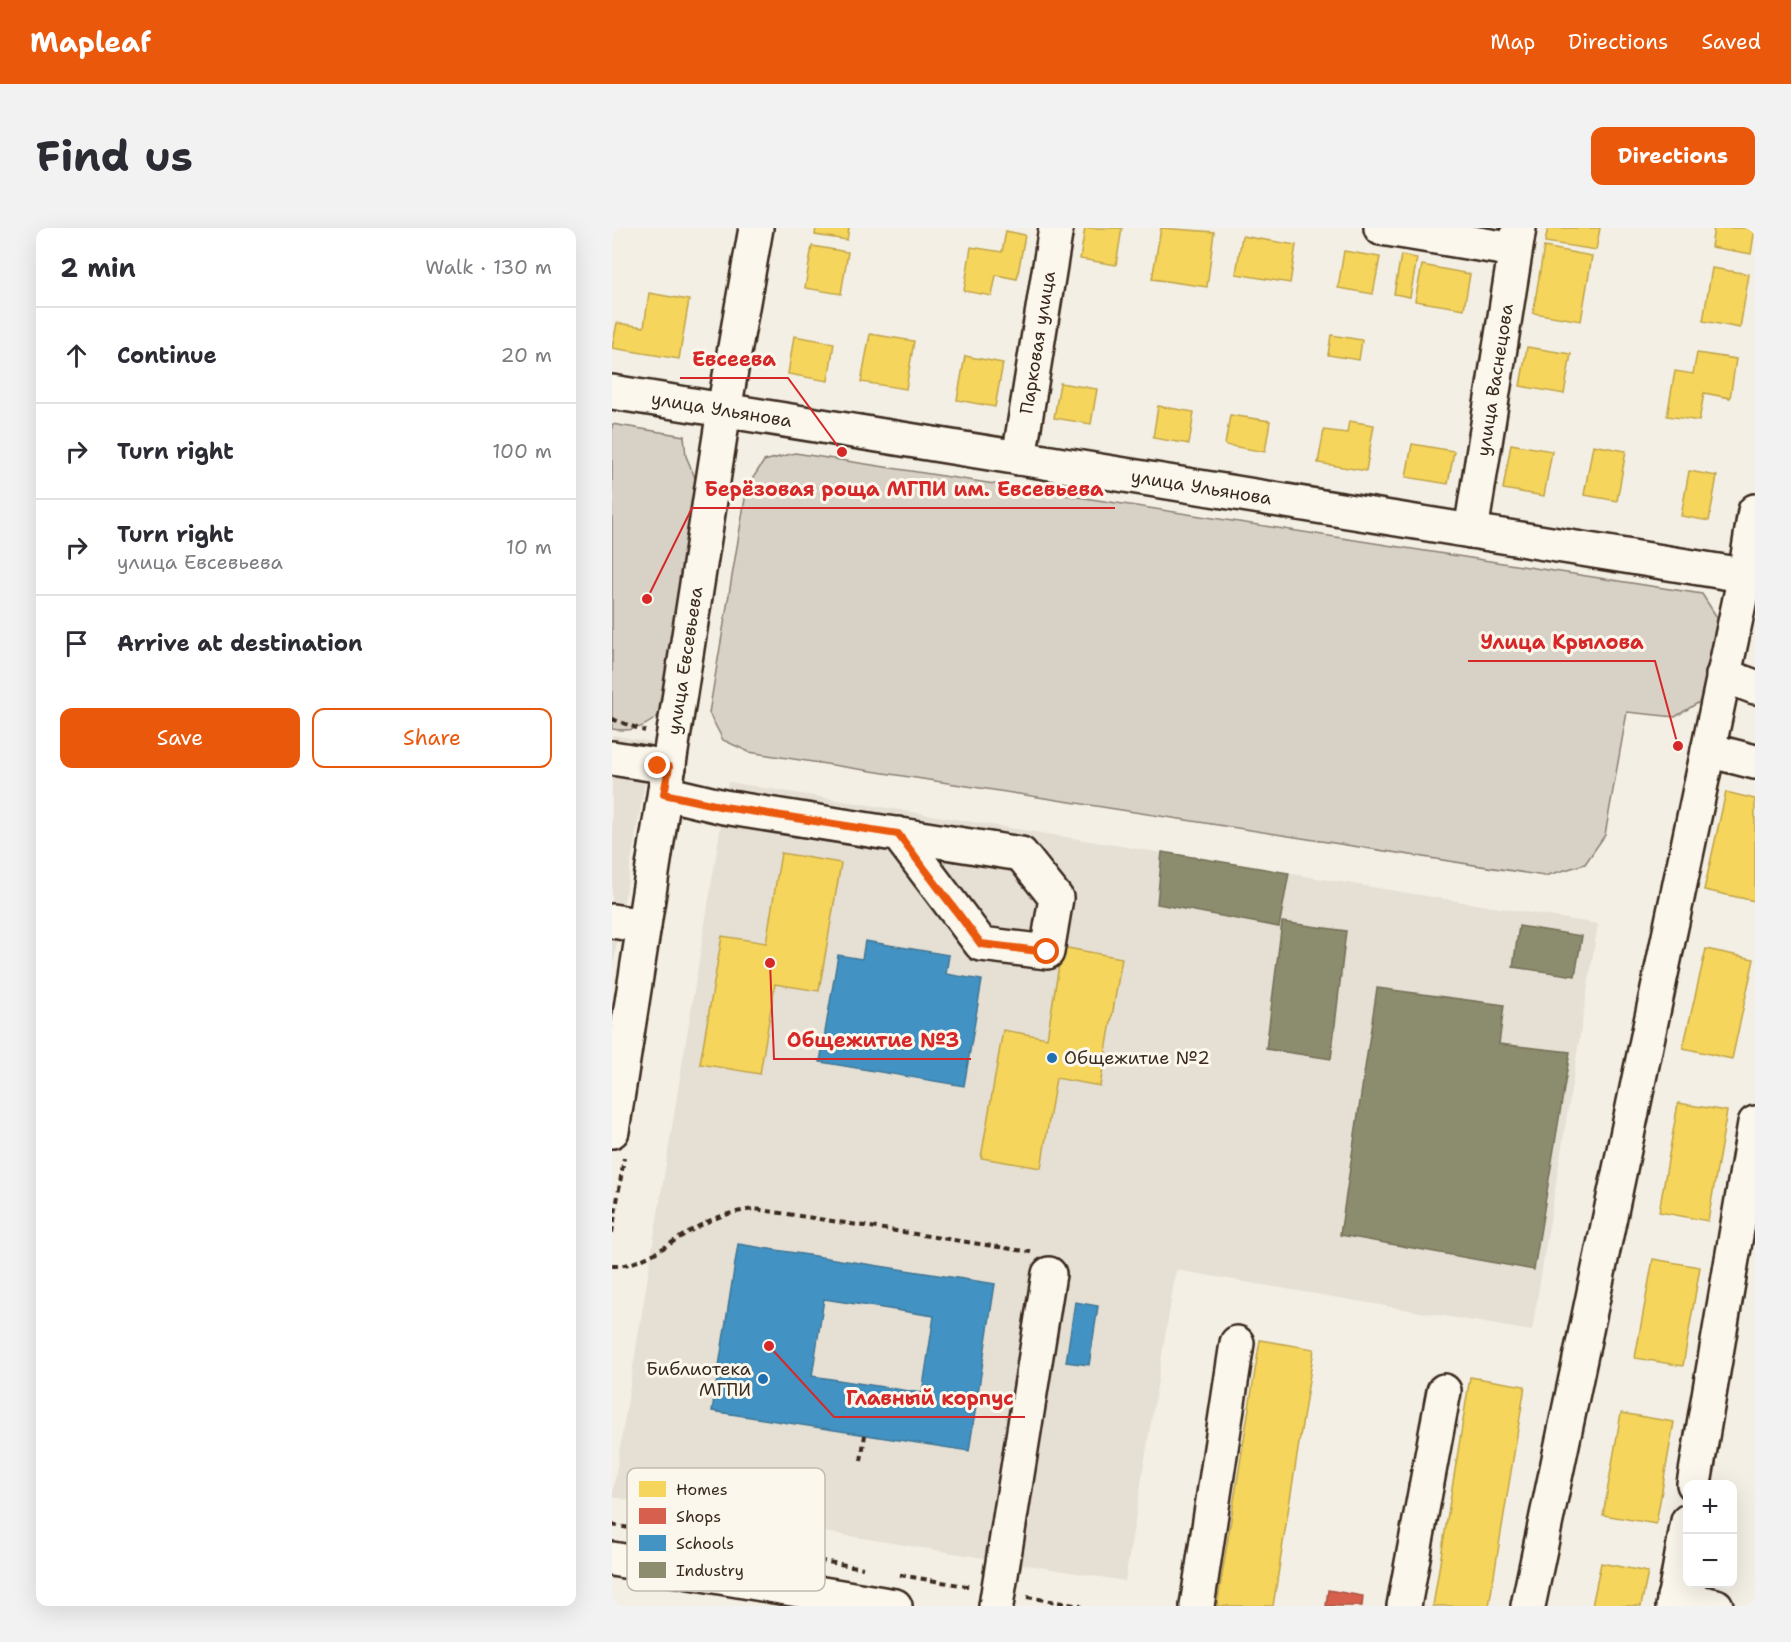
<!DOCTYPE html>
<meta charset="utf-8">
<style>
body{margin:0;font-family:"Shantell Sans",sans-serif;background:#f2f2f3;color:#2b2b33}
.controls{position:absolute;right:18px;bottom:18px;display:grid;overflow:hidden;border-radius:12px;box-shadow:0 6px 24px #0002}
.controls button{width:54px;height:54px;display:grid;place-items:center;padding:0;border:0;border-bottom:2px solid #e1e1e2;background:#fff;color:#2b2b33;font:30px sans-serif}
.stop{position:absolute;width:18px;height:18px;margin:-14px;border:4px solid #ea580c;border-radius:50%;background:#fff}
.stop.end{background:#ea580c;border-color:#fff;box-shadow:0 2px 6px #0008}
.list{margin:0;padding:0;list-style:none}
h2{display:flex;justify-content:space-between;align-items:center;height:78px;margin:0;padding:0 24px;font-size:26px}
h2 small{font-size:20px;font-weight:400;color:#7c7c81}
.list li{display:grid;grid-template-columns:39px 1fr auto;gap:18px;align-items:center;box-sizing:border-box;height:96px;padding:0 24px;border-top:2px solid #e1e1e2}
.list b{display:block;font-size:22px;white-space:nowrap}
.list p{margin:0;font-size:20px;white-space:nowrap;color:#7c7c81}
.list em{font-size:20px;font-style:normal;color:#7c7c81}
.actions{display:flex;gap:12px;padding:18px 24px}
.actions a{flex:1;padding:14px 0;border:2px solid #ea580c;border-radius:12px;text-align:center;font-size:21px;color:#ea580c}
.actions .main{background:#ea580c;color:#fff}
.icon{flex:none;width:33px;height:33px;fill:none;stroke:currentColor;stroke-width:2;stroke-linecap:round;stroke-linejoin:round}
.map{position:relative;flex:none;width:1143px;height:1378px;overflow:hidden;border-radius:12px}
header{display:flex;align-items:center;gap:36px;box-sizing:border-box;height:84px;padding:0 30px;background:#ea580c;color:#fff}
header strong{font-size:28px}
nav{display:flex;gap:33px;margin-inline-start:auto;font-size:21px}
.intro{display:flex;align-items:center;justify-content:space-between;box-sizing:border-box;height:144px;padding:0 36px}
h1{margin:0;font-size:42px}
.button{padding:15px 27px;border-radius:12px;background:#ea580c;color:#fff;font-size:21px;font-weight:700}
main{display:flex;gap:36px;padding:0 36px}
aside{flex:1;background:#fff;border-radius:12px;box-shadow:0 6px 24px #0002}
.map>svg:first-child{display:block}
.built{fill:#e5dfd4}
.green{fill:#d8d1c6;stroke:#8a7e72;stroke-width:1.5}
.homes{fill:#f6d55c;stroke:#bea249;stroke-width:1.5}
.shops{fill:#d6604d;stroke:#a8503f;stroke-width:1.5}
.schools{fill:#4393c3;stroke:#417492;stroke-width:1.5;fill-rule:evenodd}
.industry{fill:#8c8c6e;stroke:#746f56;stroke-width:1.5}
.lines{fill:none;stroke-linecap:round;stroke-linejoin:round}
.minor-casing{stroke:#3b2a1e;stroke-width:38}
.major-casing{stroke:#3b2a1e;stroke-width:38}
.path{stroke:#3b2a1e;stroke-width:4;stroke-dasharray:6 4.5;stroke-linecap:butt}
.minor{stroke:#fbf7ec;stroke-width:33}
.major{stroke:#fbf7ec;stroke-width:33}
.route{stroke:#ea580c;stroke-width:8}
.poi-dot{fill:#1f6fb2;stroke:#fbf7ec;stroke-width:2}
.labels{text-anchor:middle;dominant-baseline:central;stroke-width:6;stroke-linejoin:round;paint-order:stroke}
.street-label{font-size:18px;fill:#3b2a1e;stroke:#fbf7ec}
.poi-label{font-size:18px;fill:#3b2a1e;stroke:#fbf7ec;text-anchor:start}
.key{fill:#fbf7ec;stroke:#c1baae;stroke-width:1.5}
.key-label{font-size:16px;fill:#3b2a1e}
.leader{fill:none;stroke:#d62828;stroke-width:2}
.callout-dot{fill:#d62828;stroke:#fbf7ec;stroke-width:2}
.callout-label{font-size:20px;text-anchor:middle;font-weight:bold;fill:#d62828;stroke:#fbf7ec;stroke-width:6;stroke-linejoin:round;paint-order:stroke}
</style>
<header>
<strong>Mapleaf</strong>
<nav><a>Map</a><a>Directions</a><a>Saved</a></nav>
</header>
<div class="intro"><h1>Find us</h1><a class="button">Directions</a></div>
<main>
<aside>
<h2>2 min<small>Walk · 130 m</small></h2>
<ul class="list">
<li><svg class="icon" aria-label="ahead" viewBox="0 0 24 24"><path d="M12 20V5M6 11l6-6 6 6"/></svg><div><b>Continue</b></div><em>20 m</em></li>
<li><svg class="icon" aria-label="right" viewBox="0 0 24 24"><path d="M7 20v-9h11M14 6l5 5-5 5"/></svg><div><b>Turn right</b></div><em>100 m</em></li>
<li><svg class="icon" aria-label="right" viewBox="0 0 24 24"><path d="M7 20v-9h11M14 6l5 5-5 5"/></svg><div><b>Turn right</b><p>улица Евсевьева</p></div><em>10 m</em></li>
<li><svg class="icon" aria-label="arrive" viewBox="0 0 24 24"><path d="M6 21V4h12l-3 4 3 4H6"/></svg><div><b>Arrive at destination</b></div></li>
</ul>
<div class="actions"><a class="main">Save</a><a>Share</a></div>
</aside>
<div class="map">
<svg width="1143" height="1378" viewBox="0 0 1143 1378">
<rect width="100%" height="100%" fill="#f3efe4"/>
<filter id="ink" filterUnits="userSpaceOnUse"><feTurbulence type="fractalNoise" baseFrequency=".0167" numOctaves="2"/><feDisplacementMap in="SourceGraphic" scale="12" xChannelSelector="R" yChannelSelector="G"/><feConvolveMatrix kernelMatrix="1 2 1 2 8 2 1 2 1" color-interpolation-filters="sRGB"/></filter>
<g filter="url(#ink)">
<g class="built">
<path d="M0,507l40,7 -40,229z"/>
<path d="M116,554l870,142 -66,407 -356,-61 -51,311 -513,-84z"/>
</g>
<g class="green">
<path d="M0,196l72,12 2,20 13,31 -35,224c-17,15 -29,22 -52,18z"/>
<path d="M183,225l907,141 16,25 -2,50 -15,32 -26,16 -48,-5 -22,123 -20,29 -40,12 -796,-124 -26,-12 -14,-27 38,-226 17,-26z"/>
</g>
<g class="homes">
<path d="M204,0h33l-2,12 -32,-5z"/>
<path d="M473,0h37l-6,37 -36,-6z"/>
<path d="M549,0l53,4 -7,55 -55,-8z"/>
<path d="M936,0h52l-4,22 -51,-8z"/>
<path d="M1102,0h41l-4,26 -40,-7z"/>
<path d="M394,3l19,4 -8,44 -21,-4 -4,21 -28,-5 7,-44 31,5z"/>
<path d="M630,8l54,9 -6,38 -54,-9z"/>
<path d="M200,18l36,6 -7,42 -36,-6z"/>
<path d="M932,19l48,9 -11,65 -48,-8z"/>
<path d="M732,23l36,6 -7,37 -35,-6z"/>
<path d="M789,27l16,3 -7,39 -16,-3z"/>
<path d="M810,37l48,9 -6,35 -49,-8z"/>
<path d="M1100,40l37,6 -9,54 -37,-7z"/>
<path d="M37,65l40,7 -10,59 -67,-11 5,-25 27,4z"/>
<path d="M258,106l44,7 -8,48 -45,-7z"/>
<path d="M719,107l31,5 -3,20 -31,-5z"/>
<path d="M182,108l40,7 -6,38 -40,-7z"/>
<path d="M915,119l44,7 -7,40 -44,-8z"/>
<path d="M1085,125l39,6 -6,39 -26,-5 -5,28 -32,-5 8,-45 18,3z"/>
<path d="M353,128l38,7 -8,44 -38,-7z"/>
<path d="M448,155l37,6 -6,35 -37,-6z"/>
<path d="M546,178l36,6 -5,32 -36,-6z"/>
<path d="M618,187l40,6 -5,31 -40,-7z"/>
<path d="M737,193l25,4 -8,46 -48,-8 6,-33 23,3z"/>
<path d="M800,216l42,7 -6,33 -42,-7z"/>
<path d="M899,216l41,7 -8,45 -41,-7z"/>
<path d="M981,217l33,6 -9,50 -33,-6z"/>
<path d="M1077,243l28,5 -8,45 -28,-5z"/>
<path d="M1114,564l29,7v102l-51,-11z"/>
<path d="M169,625l60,10 -22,128 -44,-7 -15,90 -60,-10 22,-128 44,7z"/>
<path d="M450,719l60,11 -22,128 -44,-8 -15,90 -60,-10 22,-128 44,8z"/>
<path d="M1094,721l48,10 -22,100 -49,-11z"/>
<path d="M1066,875l49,8 -19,110 -49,-9z"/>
<path d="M1041,1031l47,8 -17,99 -48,-8z"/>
<path d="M648,1112l54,9 -41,257h-56z"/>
<path d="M858,1149l55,9 -36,220h-56z"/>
<path d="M1009,1185l53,9 -18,102 -53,-9z"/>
<path d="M989,1335l47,9 -7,34h-49z"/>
</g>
<path class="shops" d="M716,1362l35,6 -1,10h-36z"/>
<g class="schools">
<path d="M253,713l84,14 -3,19 36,6 -18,106 -144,-24 18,-107 24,4z"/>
<path d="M126,1016l257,40 -26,167 -257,-40zM212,1071l110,17 -12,77 -110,-17z"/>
<path d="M463,1074l23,4 -9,59 -23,-3z"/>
</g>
<g class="industry">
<path d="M550,624l127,21 -10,54 -122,-23z"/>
<path d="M670,694l64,9 -15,128 -65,-10z"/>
<path d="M907,698l63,10 -7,40 -62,-9z"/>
<path d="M765,760l127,17 -5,39 71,8 -36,218 -194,-35z"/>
</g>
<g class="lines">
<defs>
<g id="minor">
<path d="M769,0l134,22"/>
<path id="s1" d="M407,230l37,-230"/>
<path id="s2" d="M859,303l48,-303"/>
<path d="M1111,447l32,12"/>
<path d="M1096,522l47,12"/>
<path d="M0,530l57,9"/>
<path d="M53,565l59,14 297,47 35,44 -9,54 -66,-8 -83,-110"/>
<path d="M0,693l32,5"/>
<path id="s3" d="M0,903l112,-721 32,-182"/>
<path d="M1082,1256l61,-361"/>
<path d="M0,1331l283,47"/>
<path d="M1062,1369l42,9"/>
<path d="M384,1378l53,-332"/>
<path d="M585,1378l40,-263"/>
<path d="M792,1378l40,-215"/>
<path d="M916,1378l217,-1031 10,-64"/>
<path d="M1061,1378l15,-85"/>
</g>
<g id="major">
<path id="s4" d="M0,164l1143,185"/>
</g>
</defs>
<use href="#minor" class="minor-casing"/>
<use href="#major" class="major-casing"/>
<g class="path">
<path d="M0,491l33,12"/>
<path d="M0,1005l12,-75"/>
<path d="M0,1038c32,1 61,-27 89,-41 17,-9 35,-14 54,-16l276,43"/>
<path d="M249,1233l4,-26"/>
<path d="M0,1297l251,43"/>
<path d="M288,1347l72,12"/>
<path d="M415,1369l54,9"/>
</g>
<use href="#minor" class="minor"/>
<use href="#major" class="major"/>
</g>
</g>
<g class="lines" filter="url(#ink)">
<path class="route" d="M46,538l11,1 -5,27 60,13 174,27 83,110 66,8"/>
</g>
<g class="poi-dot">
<circle cx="440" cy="830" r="6"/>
<circle cx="151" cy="1151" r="6"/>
</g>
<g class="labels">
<g class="street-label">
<text stroke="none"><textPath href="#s1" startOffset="117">Парковая улица</textPath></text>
<text stroke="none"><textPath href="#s2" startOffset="153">улица Васнецова</textPath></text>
<text stroke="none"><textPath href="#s4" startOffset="111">улица Ульянова</textPath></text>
<text stroke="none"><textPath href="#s4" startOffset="597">улица Ульянова</textPath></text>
<text stroke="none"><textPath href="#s3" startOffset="476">улица Евсевьева</textPath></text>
</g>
<g class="poi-label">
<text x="452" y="830">Общежитие №2</text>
<text x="139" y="1141" text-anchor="end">Библиотека<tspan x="139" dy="21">МГПИ</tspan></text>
</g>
</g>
<rect x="15" y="1240" width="198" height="123" rx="9" class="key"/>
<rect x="27" y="1253" width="27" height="16" fill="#f6d55c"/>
<rect x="27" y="1280" width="27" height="16" fill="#d6604d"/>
<rect x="27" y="1307" width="27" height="16" fill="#4393c3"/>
<rect x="27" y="1334" width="27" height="16" fill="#8c8c6e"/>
<g class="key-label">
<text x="64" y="1267">Homes</text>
<text x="64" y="1294">Shops</text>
<text x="64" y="1321">Schools</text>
<text x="64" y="1348">Industry</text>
</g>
<path class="leader" d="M230 224L176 150H68M35 371L80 280H503M1066 518L1043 433H856M158 735L162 831H359M157 1118L222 1189H413"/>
<g class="callout-dot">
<circle cx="230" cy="224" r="6"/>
<circle cx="35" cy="371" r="6"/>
<circle cx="1066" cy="518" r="6"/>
<circle cx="158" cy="735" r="6"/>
<circle cx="157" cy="1118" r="6"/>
</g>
<g class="callout-label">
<text x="122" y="138">Евсеева</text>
<text x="292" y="268">Берёзовая роща МГПИ им. Евсевьева</text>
<text x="950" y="421">Улица Крылова</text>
<text x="261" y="819">Общежитие №3</text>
<text x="318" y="1177">Главный корпус</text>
</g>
</svg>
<div class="controls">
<button>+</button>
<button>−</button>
</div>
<div class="stop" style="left:435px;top:724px"></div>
<div class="stop end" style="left:46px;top:538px"></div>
</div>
</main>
